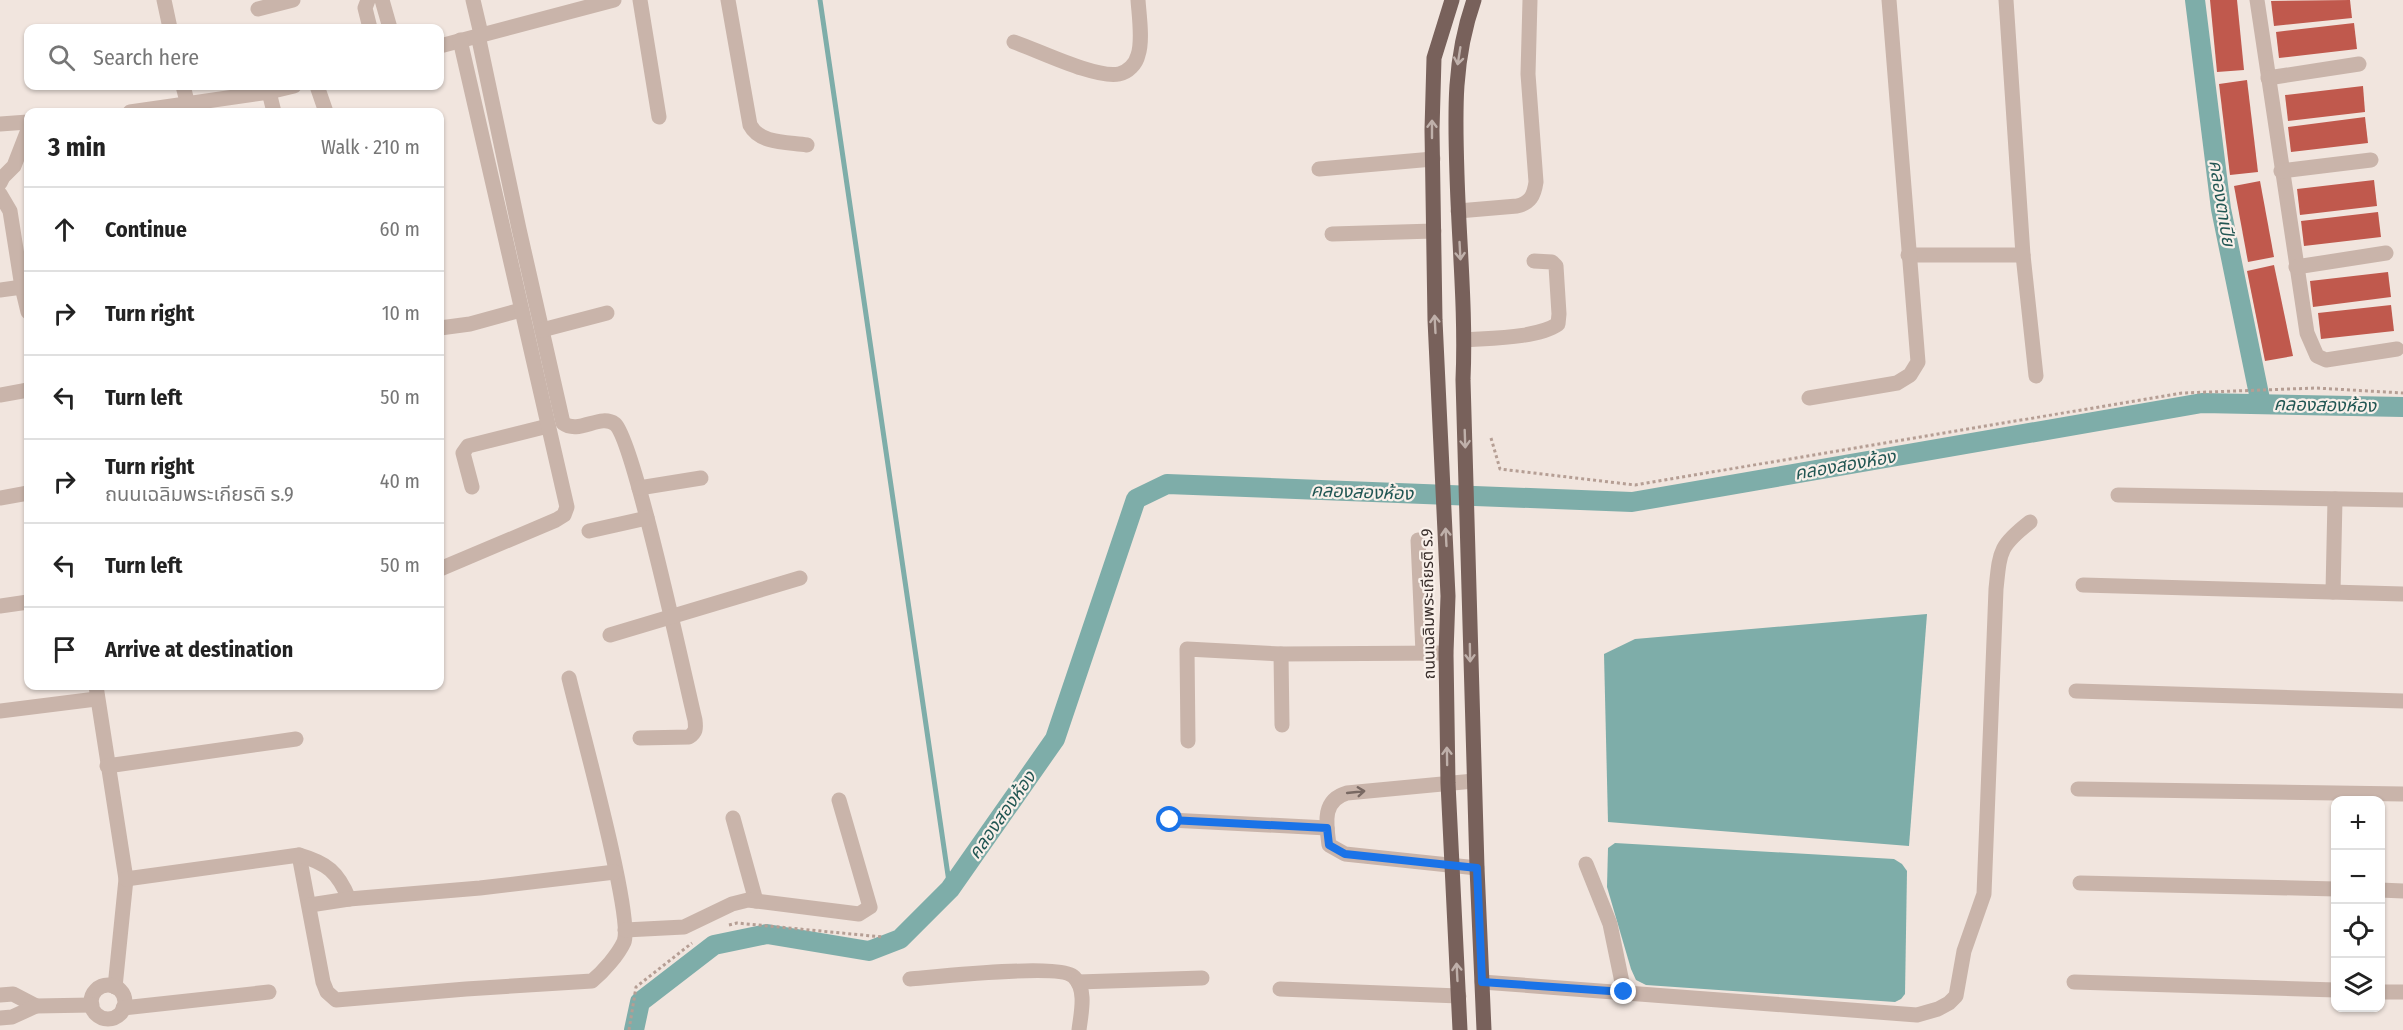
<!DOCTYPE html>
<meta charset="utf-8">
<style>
body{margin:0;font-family:"Fira Sans Condensed","Noto Sans Thai",sans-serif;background:#f6f6f6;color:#222}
.controls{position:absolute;right:18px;bottom:18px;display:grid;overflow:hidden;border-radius:12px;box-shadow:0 2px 4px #0004}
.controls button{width:54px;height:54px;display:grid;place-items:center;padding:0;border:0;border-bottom:2px solid #e0e0e0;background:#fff;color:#222;font:30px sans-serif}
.stop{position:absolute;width:18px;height:18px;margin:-14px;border:4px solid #1a73e8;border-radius:50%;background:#fff}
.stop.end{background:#1a73e8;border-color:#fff;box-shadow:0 2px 6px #0008}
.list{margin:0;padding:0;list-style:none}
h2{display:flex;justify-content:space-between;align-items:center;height:78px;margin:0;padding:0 24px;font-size:26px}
h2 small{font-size:20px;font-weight:400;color:#767676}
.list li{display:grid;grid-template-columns:39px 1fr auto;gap:18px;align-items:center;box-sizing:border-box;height:84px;padding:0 24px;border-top:2px solid #e0e0e0}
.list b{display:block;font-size:22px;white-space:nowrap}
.list p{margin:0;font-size:20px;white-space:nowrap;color:#767676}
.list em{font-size:20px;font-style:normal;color:#767676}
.icon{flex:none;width:33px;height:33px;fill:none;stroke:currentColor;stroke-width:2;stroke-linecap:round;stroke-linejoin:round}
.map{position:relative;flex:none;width:2403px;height:1030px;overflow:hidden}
.search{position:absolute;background:#fff;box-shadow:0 2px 4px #0004;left:24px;top:24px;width:420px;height:66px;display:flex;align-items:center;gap:15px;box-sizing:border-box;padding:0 21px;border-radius:12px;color:#767676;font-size:22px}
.panel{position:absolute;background:#fff;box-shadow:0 2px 4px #0004;left:24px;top:108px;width:420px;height:582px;border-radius:12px}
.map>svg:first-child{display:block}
.water{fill:#7eada9}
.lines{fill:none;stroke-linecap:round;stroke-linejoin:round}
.stream{stroke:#7eada9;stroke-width:5}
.canal{stroke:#7eada9;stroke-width:20}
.building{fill:#c0594d}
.path{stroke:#b59e94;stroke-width:3;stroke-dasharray:3 3;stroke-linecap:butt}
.minor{stroke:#c9b4aa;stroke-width:15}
.major{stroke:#78615b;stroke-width:15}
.oneway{stroke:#bfb0aa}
.oneway2{stroke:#796963}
.route{stroke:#1a73e8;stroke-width:8}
.labels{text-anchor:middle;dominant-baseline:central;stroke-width:4.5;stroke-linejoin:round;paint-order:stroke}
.street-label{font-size:16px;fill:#372c29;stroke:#f9f0ea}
.water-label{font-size:18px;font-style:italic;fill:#215653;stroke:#f9f0ea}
</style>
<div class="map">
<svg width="2403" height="1030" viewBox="0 0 2403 1030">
<rect width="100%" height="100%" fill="#f1e5de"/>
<g class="water">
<path d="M1927,614l-18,232 -301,-24 -4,-168 31,-15z"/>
<path d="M1615,843l279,16 8,5 5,7 -2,123 -4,5 -6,3 -249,-17 -10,-5 -5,-11 -24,-82 1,-39z"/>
</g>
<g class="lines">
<path class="stream" d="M820,0l130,889"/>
<g class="canal">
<path d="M2195,0l26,209 40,195"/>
<path d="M634,1030l6,-28 74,-57 53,-11 102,17 31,-12 50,-50 105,-150 81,-240 31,-15 465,18 570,-99 201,4"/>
</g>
</g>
<g class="building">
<path d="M2210,0h27l7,70 -27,2z"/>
<path d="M2350,0l2,18 -78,8 -3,-25z"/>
<path d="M2354,23l3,26 -78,9 -3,-26z"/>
<path d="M2247,80l11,92 -28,3 -11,-91z"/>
<path d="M2363,86l2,26 -77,9 -3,-26z"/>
<path d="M2365,117l3,26 -77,9 -3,-25z"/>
<path d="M2374,180l3,26 -77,9 -3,-26z"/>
<path d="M2260,181l14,76 -26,5 -14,-76z"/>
<path d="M2378,212l3,25 -77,9 -3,-25z"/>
<path d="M2274,265l19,91 -28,5 -18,-90z"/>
<path d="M2388,272l3,25 -78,10 -3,-26z"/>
<path d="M2391,305l3,26 -73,8 -3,-26z"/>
</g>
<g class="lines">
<g class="path">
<path d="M1491,438l9,31 135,16 547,-92 134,-5 87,5"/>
<path d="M729,925l8,-2 146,14"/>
<path d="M629,1030l7,-43 56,-44"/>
</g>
<g class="minor">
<path d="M164,0l6,28"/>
<path d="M368,0l-3,8 5,20"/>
<path d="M382,0l8,28"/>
<path d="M473,0l8,34"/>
<path d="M640,0l19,117"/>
<path d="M728,0l22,125c10,19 37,17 57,20"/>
<path d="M2006,0l17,255 13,121"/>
<path d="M2257,0l50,333 10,23 9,4 71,-11"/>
<path d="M258,9l35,-9"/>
<path d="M478,35l41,194 44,194c16,12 37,-10 52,1 19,16 70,255 80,296 1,9 1,12 -6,17l-49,1"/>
<path d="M1014,42c24,8 82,37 105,32 9,-2 17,-10 19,-19 5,-14 1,-40 0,-55"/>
<path d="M440,46l174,-46"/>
<path d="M2268,78l91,-14"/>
<path d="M183,86l5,19"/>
<path d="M317,86l9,26"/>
<path d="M269,92l5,20"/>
<path d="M130,112l139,-20 25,-6"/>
<path d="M0,124l28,-2"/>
<path d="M1319,169l114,-10"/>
<path d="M2281,171l90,-11"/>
<path d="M0,183l3,-6 11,-11 14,-36"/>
<path d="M0,194l10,17 12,76 6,25"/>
<path d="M1458,211l59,-5c13,-3 17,-10 19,-24l-8,-108 2,-74"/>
<path d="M1332,234l102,-3"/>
<path d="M1908,255h115"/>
<path d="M2296,267l90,-14"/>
<path d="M0,290l22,-3"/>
<path d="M440,328l30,-4 51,-14"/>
<path d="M542,330l65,-17"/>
<path d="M1465,340c25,-2 73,-2 93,-16l1,-10 -3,-48 -4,-4 -18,-1"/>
<path d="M0,395l28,-5"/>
<path d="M1809,398l88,-15 13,-8 8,-13 -29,-362"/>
<path d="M472,487l-9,-34 5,-7 80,-20"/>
<path d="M639,488l62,-10"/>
<path d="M2118,495l285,5"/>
<path d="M0,498l28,-5"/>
<path d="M589,531l58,-13"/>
<path d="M1418,540l5,113"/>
<path d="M440,569l116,-49 8,-5 3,-8 -107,-467"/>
<path d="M2083,585l320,9"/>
<path d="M2333,592l2,-93"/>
<path d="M0,606l28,-4"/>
<path d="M610,635l190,-57"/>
<path d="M1281,654l1,71"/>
<path d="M96,686l30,193 -11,108"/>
<path d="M2076,691l327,10"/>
<path d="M0,711l96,-12"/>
<path d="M1188,741l-1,-92 94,5 165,-1"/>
<path d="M107,766l189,-27"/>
<path d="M1474,781l-127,12c-25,7 -21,30 -18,52l16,9 132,14"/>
<path d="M2078,789l325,5"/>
<path d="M733,818l23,83"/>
<path d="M1170,820l157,8"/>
<path d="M299,855l24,127 4,10 9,8 130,-11 126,-8c11,-9 26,-26 32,-39 10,-25 -46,-225 -55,-264"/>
<path d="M1586,864l24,60 14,68"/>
<path d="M126,879l173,-24c28,8 39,17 50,44"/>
<path d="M2080,883l256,6"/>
<path d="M2380,890l23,1"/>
<path d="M310,905l39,-6 131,-11 135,-16"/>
<path d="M625,930l59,-3 48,-23 16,-4 111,14 11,-7 -31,-107"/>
<path d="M910,979c25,-2 151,-16 164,-2 13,13 7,36 5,53"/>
<path d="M1078,982l124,-4"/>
<path d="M1482,982l435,33 21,-6 11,-6 7,-7 8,-45 20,-57 12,-305c4,-38 3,-43 34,-67"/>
<path d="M2074,982l262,8"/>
<circle cx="108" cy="1002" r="17"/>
<path d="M1280,989l179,7"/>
<path d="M2380,992h23"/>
<path d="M0,995l13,-1 23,12"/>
<path d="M123,1008l146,-16"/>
<path d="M0,1018l12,-1 24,-11 56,-1"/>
</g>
<g class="major">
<path d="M1452,0l-18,58 -2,72 3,190 13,276 -2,57 2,130 12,247"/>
<path d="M1474,0c-21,60 -19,113 -17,175 2,69 9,137 6,205l14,488 7,162"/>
</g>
</g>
<defs><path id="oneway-shaft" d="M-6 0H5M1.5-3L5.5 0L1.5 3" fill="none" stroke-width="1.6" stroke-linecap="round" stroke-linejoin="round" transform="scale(1.5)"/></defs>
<g class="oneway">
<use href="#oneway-shaft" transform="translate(1459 56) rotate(99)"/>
<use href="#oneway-shaft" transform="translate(1432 129) rotate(-90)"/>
<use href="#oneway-shaft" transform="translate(1460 251) rotate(87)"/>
<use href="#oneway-shaft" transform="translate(1435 324) rotate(-93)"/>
<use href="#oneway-shaft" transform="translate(1465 439) rotate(88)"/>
<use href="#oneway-shaft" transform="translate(1446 537) rotate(-93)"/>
<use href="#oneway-shaft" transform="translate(1470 653) rotate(89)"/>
<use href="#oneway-shaft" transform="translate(1447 756) rotate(-91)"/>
<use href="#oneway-shaft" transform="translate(1457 972) rotate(-93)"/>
</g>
<use class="oneway2" href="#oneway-shaft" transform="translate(1356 792) rotate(-6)"/>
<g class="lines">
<path class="route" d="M1170,820l157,8 2,17 16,9 132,14 5,114 142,10"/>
</g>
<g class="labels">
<g class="street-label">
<text transform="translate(1428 604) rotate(-91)">ถนนเฉลิมพระเกียรติ ร.9</text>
</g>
<g class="water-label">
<text transform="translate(2222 203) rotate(81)">คลองตาเปีย</text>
<text transform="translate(2325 405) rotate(1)">คลองสองห้อง</text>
<text transform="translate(1845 465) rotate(-10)">คลองสองห้อง</text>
<text transform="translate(1362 492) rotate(2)">คลองสองห้อง</text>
<text transform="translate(1002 815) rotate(-55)">คลองสองห้อง</text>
</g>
</g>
</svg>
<div class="controls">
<button>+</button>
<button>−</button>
<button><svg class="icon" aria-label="locate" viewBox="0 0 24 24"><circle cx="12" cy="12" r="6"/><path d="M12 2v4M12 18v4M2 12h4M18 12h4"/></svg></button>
<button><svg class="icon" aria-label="layers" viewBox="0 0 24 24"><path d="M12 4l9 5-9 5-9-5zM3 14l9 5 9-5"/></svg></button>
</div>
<div class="stop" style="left:1170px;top:820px"></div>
<div class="stop end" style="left:1624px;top:992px"></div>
<div class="search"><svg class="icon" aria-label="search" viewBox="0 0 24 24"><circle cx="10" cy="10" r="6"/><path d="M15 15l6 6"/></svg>Search here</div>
<section class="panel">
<h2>3 min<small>Walk · 210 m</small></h2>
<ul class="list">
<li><svg class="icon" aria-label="ahead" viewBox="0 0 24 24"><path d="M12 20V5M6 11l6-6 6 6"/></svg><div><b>Continue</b></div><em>60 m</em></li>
<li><svg class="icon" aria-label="right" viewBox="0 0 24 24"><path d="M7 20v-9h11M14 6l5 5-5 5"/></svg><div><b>Turn right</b></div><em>10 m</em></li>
<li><svg class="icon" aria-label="left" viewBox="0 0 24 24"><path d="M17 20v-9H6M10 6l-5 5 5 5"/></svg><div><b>Turn left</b></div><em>50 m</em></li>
<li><svg class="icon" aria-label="right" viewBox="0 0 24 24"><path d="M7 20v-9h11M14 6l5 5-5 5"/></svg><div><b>Turn right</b><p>ถนนเฉลิมพระเกียรติ ร.9</p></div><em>40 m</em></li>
<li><svg class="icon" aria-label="left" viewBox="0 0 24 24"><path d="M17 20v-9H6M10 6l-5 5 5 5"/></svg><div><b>Turn left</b></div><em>50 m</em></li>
<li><svg class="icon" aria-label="arrive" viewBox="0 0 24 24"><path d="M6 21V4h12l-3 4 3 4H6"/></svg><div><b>Arrive at destination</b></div></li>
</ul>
</section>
</div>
